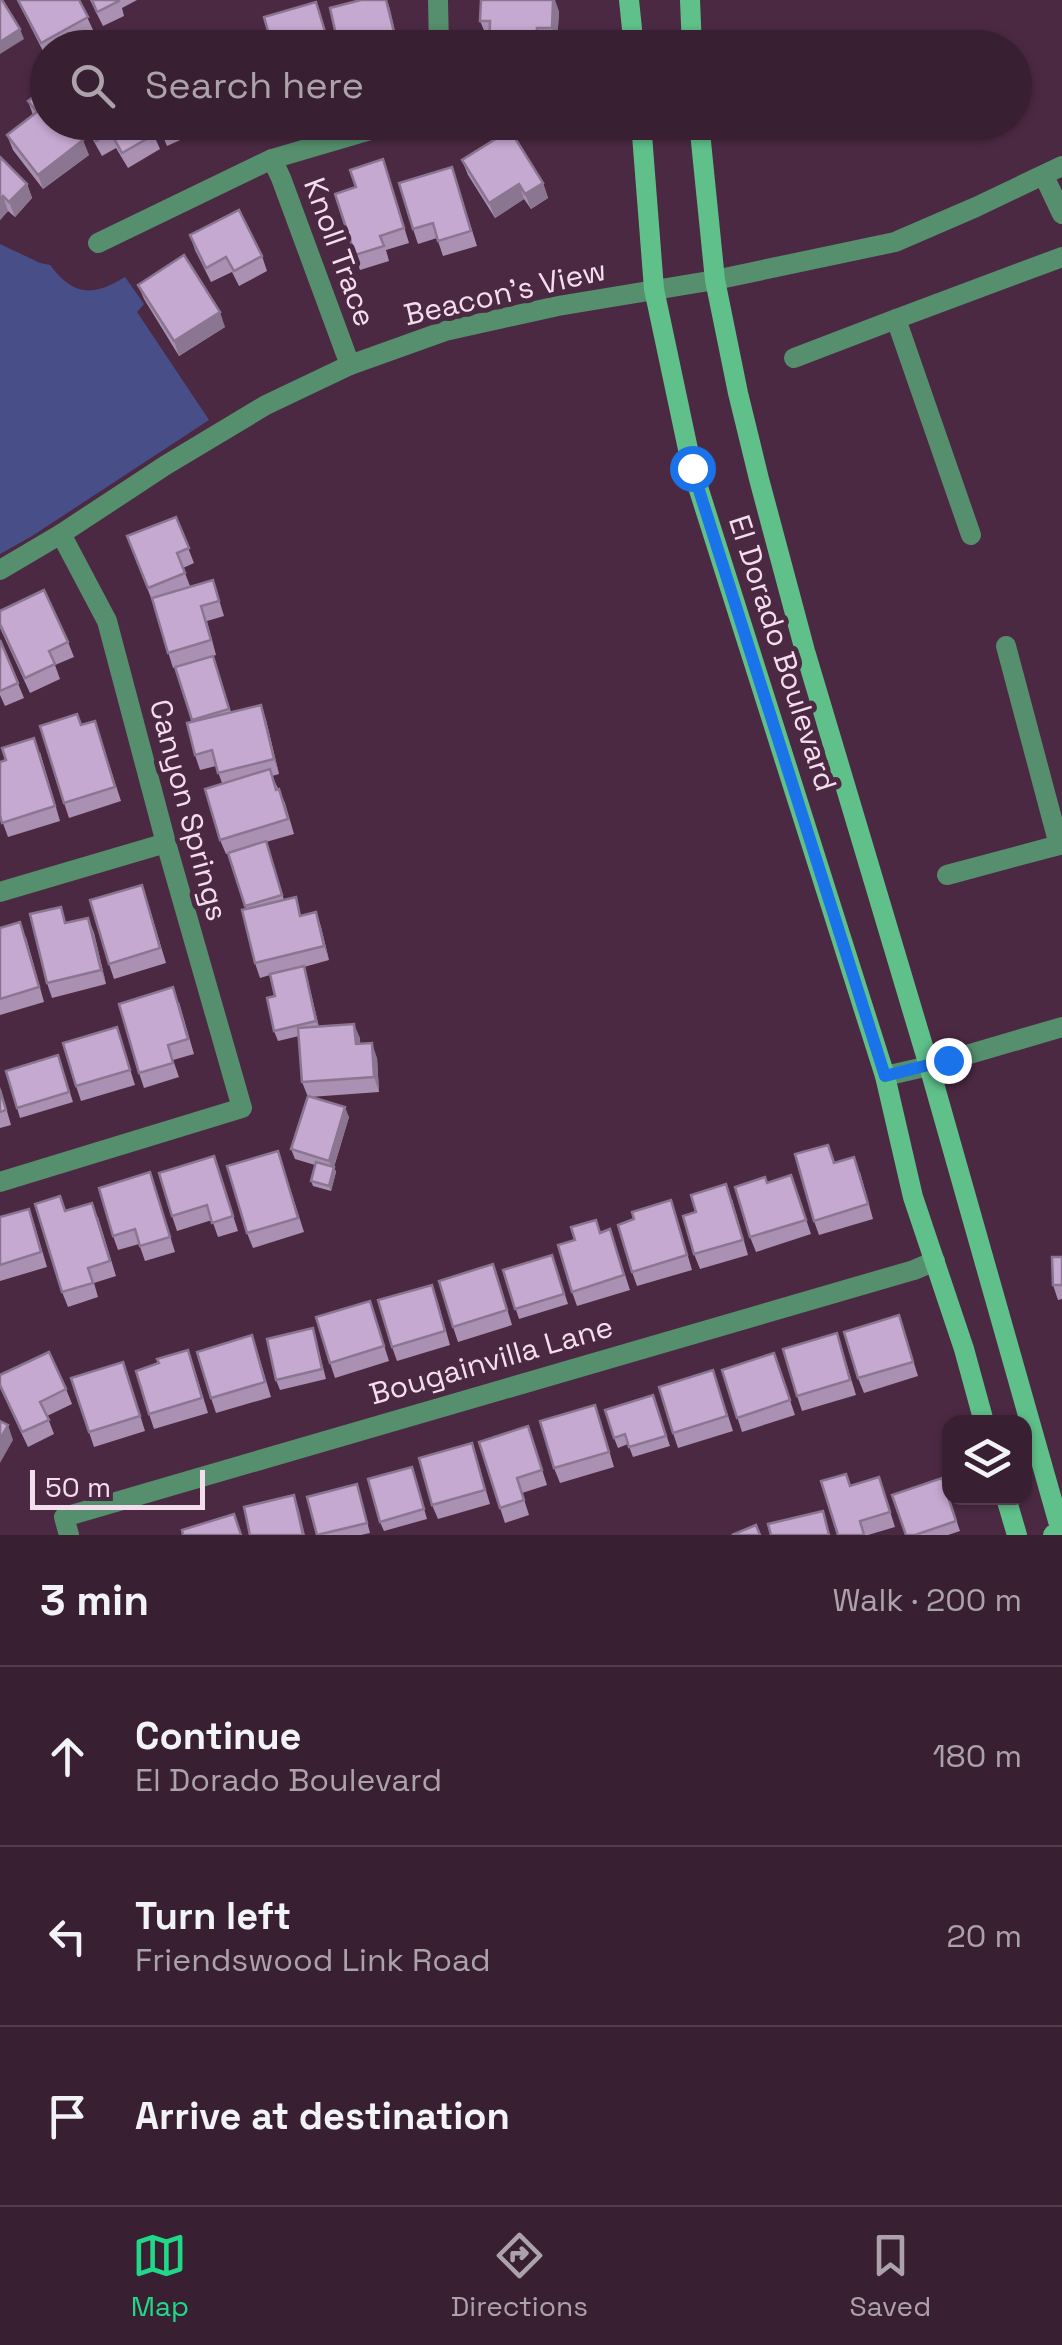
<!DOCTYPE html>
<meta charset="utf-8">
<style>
body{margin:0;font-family:"Space Grotesk",sans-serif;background:#40273a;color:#f1f3f6}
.controls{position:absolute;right:30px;bottom:30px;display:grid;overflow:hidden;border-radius:20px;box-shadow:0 2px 8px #0004}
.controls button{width:90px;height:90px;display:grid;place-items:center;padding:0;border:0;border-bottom:2px solid #533d4d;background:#391f32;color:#f1f3f6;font:50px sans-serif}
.scale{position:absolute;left:30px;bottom:25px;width:175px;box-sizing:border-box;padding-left:10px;border:5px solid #f4deed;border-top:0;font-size:28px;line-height:35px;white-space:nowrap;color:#f4deed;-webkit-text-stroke:8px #4c2943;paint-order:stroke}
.stop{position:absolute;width:30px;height:30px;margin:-22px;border:8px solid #1a73e8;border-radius:50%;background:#fff}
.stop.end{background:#1a73e8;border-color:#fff;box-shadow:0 2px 10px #0008}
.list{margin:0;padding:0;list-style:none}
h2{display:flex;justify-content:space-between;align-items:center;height:130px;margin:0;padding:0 40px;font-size:42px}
h2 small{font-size:32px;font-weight:400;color:#aba2ac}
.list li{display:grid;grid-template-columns:65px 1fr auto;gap:30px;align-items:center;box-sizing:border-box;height:180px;padding:0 40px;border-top:2px solid #533d4d}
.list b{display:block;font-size:38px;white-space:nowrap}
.list p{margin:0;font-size:32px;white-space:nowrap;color:#aba2ac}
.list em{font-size:32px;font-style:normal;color:#aba2ac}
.icon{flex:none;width:55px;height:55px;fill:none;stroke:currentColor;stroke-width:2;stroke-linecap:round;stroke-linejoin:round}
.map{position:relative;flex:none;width:1062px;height:1535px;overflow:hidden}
.search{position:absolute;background:#391f32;box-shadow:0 2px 8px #0004;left:30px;right:30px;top:30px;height:110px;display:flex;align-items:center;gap:25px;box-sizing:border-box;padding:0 35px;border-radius:55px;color:#aba2ac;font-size:38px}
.sheet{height:670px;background:#391f32}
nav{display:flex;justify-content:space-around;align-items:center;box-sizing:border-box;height:140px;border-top:2px solid #533d4d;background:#391f32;font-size:28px;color:#aba2ac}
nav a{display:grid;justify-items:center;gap:5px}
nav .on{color:#20d887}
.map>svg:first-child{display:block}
.park{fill:#484f88}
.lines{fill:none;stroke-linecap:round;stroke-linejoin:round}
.minor{stroke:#558f6d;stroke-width:20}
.tertiary{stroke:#558f6d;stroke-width:20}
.secondary{stroke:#5fc08a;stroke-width:20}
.wall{fill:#aa91b4}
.shaded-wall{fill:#8b7692}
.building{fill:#c6a9d1;stroke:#8b7692;stroke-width:2.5}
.route{stroke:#1a73e8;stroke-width:12}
.labels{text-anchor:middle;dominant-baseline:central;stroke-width:10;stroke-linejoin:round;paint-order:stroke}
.street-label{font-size:30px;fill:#f4deed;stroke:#4c2943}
</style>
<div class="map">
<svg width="1062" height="1535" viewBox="0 0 1062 1535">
<rect width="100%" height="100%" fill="#4c2943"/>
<path class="park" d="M0,244l40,19 10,2c23,31 43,32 75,12l19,27 -7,8 72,108 -177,116 -32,18z"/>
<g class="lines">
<g class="minor">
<path d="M438,0l1,48"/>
<path d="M272,159l9,19 69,187"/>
<path d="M1044,176l18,38"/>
<path d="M98,243l174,-84 126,-37"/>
<path d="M794,358l102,-39"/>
<path d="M971,535l-75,-216 166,-62"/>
<path d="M0,570l61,-36 105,-69 100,-60 84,-40 95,-34 113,-25 157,-26 180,-38 81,-35 86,-41"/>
<path d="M947,875l112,-30 -53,-199"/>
<path d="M0,892l166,-49"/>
<path d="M0,1182l242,-74 -76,-265 -59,-222 -46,-87"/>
<path d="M69,1535l-5,-18 850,-247 21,-9"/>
</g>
<path class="tertiary" d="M885,1076l44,-10 133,-39"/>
<g class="secondary">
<path d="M629,0l5,48"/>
<path d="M690,0l2,48"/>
<path d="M641,122l13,167 38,179 193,608 28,121 51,152 20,73"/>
<path d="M699,122l16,158 23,113 21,86 46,172 124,415 131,462 -7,7"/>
<path d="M1006,1498l11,37"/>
</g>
</g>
<g class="wall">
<path d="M17,0h62l15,32 -29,16h-17v8l-2,1z"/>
<path d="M90,0h47l-15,8 2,8 -21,10z"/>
<path d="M559,11l-2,32 -15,-1v6h-53v-12l-3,-1 -6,-14z"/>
<path d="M28,101l61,54 -46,34 -30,-39 -6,-15 26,-20z"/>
<path d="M83,122h65l12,27 -32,19 -12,-20 -14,8z"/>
<path d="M157,122l61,1 -51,23z"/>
<path d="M508,122h52l1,6 -50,2z"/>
<path d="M0,157l27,27 5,14 -17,19 -7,-6 -8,9z"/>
<path d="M383,159l26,84 -23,7 3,11 -29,9 -5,-15 1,-68z"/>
<path d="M462,160l81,23 5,15 -17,11 -7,-10 -29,19 -27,-43z"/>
<path d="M452,167l25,79 -34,10 -6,-18 -19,6 -5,-15z"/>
<path d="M190,235l72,21 5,15 -28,15 -7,-14 -21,10 -16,-32z"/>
<path d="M138,285l87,42 -46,29 -35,-57z"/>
<path d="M176,517l18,46 -11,5 7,18 23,-6 11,36 -17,5 9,34 -3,1 18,56 30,-7 5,15 13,54 -7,2 13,27 9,31 -28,8 18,58 18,16 14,-4 5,15 8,33 -25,7 15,60 35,-3 6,20 17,14 2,34 -69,5 39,20 -15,50 2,5 -5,19 -18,-5 -2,-5 4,-16 -20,-6 -4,-10 17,-52 -6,-15 -3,-46 -21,5 -4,-10 1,-35 -5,-21 -10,3 -5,-15 -9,-54 -18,-55h-2l-6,-14 2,-57 -6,-17 -16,4 -5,-15 -3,-33 -17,-55 38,-11 -40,12 -20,-65 -26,-67z"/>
<path d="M0,611l68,31 6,15 -19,8 5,14 -30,14 -30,-65z"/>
<path d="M0,640l24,58 -19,8 -5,-11z"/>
<path d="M95,721l26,80 -52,17 -5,-15 17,-78z"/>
<path d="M40,752l20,69 -52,16 -8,-22z"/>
<path d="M147,900l19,63 -52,16 -5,-15z"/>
<path d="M88,918l6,15 12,51 -54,14 -5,-15 20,-60z"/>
<path d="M0,928l26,9 18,65 -44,13z"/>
<path d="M179,1002l15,52 -21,6 6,17 -35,11 -5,-15z"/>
<path d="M117,1027l18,58 -54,16 -5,-15z"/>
<path d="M58,1055l15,47 -53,16 -3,-10z"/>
<path d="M0,1087l11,38 -11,3z"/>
<path d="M278,1151l26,81 -51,16 -6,-15z"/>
<path d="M214,1156l24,75 -20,6 -6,-17 -35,11 -5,-15z"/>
<path d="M835,1163l25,9 13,47 -54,16 -5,-14z"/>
<path d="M150,1172l25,80 -30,9 -6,-17 -21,6 -5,-14z"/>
<path d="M791,1175l20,59 -55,18 -6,-15 17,-54z"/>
<path d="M732,1199l16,56 -48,14 -6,-15z"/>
<path d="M66,1211l32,6 18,59 -22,7 4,14 -30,10 -6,-15z"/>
<path d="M676,1215l16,55 -55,16 -5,-14z"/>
<path d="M0,1217l34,6 13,44 -47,14z"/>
<path d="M610,1229l20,61 -53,16 -5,-14 29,-59z"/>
<path d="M552,1255l16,49 -49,15 -16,-49z"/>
<path d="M1062,1257v42l-4,1 -5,-15z"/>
<path d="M498,1279l14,46 -54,17 -5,-15z"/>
<path d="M437,1299l13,46 -53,16 -5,-14z"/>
<path d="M370,1301l19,60 -54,17 -5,-15z"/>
<path d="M899,1315l19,61 -54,17 -6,-15z"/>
<path d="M313,1328l13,51 -46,11 -4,-10z"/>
<path d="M837,1333l19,62 -54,16 -5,-15z"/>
<path d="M257,1350l14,47 -55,16 -5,-15z"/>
<path d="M774,1353l21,62 -53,17 -20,-62z"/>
<path d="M193,1364l15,49 -54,16 -5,-15z"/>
<path d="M713,1370l20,61 -55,17 -5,-15z"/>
<path d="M0,1375l66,14 6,15 -25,12 7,18 -26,13 -28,-59z"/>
<path d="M128,1377l17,54 -51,16 -5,-15z"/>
<path d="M653,1395l17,51 -37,11 -5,-13 -10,4 -4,-10z"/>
<path d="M600,1420l14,47 -54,16 -6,-15z"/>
<path d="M528,1426l19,59 -25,8 7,22 -24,8 -5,-15z"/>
<path d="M472,1443l18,61 -52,15 -6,-14z"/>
<path d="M412,1467l15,52 -43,12 -4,-9z"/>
<path d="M846,1474l4,12 34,6 11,35 -27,8h-30z"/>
<path d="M942,1478l18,53 -12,4h-42z"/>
<path d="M360,1494l10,39 -9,2h-44z"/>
</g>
<g class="shaded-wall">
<path d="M387,0l3,9 9,39h-1z"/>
<path d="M553,0h2l4,11 -2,32 -5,-15z"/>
<path d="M537,28l5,14v6h-6z"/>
<path d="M20,29l4,10 -24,15v-12z"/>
<path d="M83,140l6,15 -46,34 -5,-14z"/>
<path d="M543,183l5,15 -17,11 -6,-15z"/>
<path d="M27,184l5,14 -17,19 -6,-15z"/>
<path d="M519,184l5,15 -29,19 -6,-15z"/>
<path d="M3,196l5,15 -8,9v-20z"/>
<path d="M220,312l5,15 -46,29 -5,-15z"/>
<path d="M261,705l5,15 13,54 -5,-15z"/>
<path d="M316,912l5,15 8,33 -5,-14z"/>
<path d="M88,918l6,15 12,51 -5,-14z"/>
<path d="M304,966l3,10 13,55 -4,-10z"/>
<path d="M354,1024l6,14 1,21 -5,-15z"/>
<path d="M372,1043l5,15 2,34 -5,-15z"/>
<path d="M345,1107l4,10 -15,50 2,5 -5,19 -2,-5 4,-15 -4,-10z"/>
<path d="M8,1425l5,15 -13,23v-24z"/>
<path d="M294,1495l5,15 6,25h-2z"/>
</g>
<g class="building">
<path d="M0,0h2l18,29 -20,13z"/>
<path d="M18,0h61l9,17 -47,26z"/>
<path d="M92,0h27v1l-22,11z"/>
<path d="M361,0h25l12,48h-59l-9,-40z"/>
<path d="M481,0h72l-1,28h-15l-1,20h-47l1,-27h-10z"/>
<path d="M316,2l14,46h-57l-9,-31z"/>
<path d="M44,89l4,4v29h22l13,18 -45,35 -31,-40 30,-23 -9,-11z"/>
<path d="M86,122h62l7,12 -33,19 -11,-20 -15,8z"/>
<path d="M158,122h23l-19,9z"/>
<path d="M510,130l33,53 -18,11 -6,-10 -30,19 -27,-43z"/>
<path d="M0,157l27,27 -18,18 -6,-6 -3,4z"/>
<path d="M383,159l21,69 -24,8 4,10 -29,9 -20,-61 21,-7 -6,-17z"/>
<path d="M452,167l19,64 -33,10 -5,-18 -20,6 -14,-46z"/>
<path d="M239,210l23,46 -28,15 -8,-14 -20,11 -16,-33z"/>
<path d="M184,255l36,57 -46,29 -36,-56z"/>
<path d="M176,517l13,31 -12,5 8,20 -37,15 -21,-52z"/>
<path d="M213,580l6,21 -18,5 10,34 -43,13 -16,-55z"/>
<path d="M44,590l24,52 -19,9 6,13 -30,14 -25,-54v-13z"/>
<path d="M0,640l18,43 -18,8z"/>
<path d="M213,656l16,53 -37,11 -17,-53z"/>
<path d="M261,705l13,54 -56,14 -6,-23 -17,5 -8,-32z"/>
<path d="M77,714l4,11 14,-4 20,66 -51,16 -24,-77z"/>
<path d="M34,738l21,68 -53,17 -2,-8v-53l6,-2 -4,-12z"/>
<path d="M270,769l6,21 3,-1 9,30 -68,21 -15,-51z"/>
<path d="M266,841l16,54 -37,11 -17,-53z"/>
<path d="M142,885l18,63 -51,16 -19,-64z"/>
<path d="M296,897l4,19 16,-4 8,34 -69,17 -13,-53z"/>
<path d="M61,907l4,16 23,-5 13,52 -54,13 -17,-69z"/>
<path d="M20,922l19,65 -39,12v-71z"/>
<path d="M304,966l12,55 -42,10 -7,-33 8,-2 -5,-22z"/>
<path d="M173,987l15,52 -20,6 5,18 -34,10 -20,-69z"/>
<path d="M354,1024l2,20 16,-1 2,34 -72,5 -4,-54z"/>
<path d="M117,1027l13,43 -54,16 -13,-43z"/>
<path d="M58,1055l11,37 -52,16 -11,-37z"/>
<path d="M0,1090l6,20 -6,2z"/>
<path d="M308,1096l37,11 -16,54 -38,-12z"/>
<path d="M828,1145l6,18 20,-6 14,47 -54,17 -19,-67z"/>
<path d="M278,1151l20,67 -51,15 -20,-67z"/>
<path d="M214,1156l19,60 -21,7 -5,-18 -35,11 -13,-43z"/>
<path d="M316,1162l18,5 -5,19 -18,-5z"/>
<path d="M150,1172l20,65 -30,9 -5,-17 -22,7 -14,-48z"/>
<path d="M791,1175l15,45 -56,17 -15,-50 30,-10 2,6z"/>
<path d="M726,1184l17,56 -49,14 -11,-38 13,-4 -5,-17z"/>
<path d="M60,1196l5,15 27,-8 18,58 -22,7 5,15 -31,9 -27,-88z"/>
<path d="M671,1200l16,55 -55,17 -14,-47 16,-6 -2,-7z"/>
<path d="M29,1209l12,43 -41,13v-48z"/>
<path d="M596,1220l4,13 10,-4 14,46 -52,17 -14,-47 17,-5 -4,-13z"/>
<path d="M552,1255l12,39 -49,15 -12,-39z"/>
<path d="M1052,1257h10v28h-9z"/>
<path d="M493,1264l14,46 -54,17 -14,-46z"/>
<path d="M432,1285l13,46 -53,16 -14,-47z"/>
<path d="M370,1301l14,45 -54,17 -14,-46z"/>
<path d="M899,1315l14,47 -55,16 -14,-46z"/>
<path d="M313,1328l9,41 -46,11 -9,-41z"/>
<path d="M837,1333l13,47 -53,16 -14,-47z"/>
<path d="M252,1335l13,47 -54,16 -14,-46z"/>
<path d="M188,1350l14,48 -53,16 -13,-43 23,-8 -2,-4z"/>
<path d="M49,1352l17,37 -26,13 9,18 -27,12 -22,-47v-10z"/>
<path d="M774,1353l16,47 -53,18 -15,-48z"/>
<path d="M123,1362l17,54 -51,16 -18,-54z"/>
<path d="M713,1370l14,46 -54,17 -14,-46z"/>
<path d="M653,1395l13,41 -37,11 -4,-13 -11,4 -9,-28z"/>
<path d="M595,1405l14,47 -55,16 -14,-47z"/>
<path d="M0,1421l8,4 -8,14z"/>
<path d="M528,1426l14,44 -25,8 7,22 -24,8 -21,-66z"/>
<path d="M472,1443l13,47 -53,15 -13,-47z"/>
<path d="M412,1467l12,42 -44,13 -12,-43z"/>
<path d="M846,1474l4,12 29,-9 11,35 -30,9 4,14h-26l-17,-54z"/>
<path d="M942,1478l14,43 -41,14h-9l-14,-40z"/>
<path d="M357,1484l10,39 -50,12 -10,-38z"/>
<path d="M294,1495l9,40h-53l-6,-28z"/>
<path d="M823,1511l6,24h-58l-3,-11z"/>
<path d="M234,1514l7,21h-58l-1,-5z"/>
<path d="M756,1525l4,10h-28z"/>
</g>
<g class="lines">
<path class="route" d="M692,468l193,608 63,-16"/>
</g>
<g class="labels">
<g class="street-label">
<text transform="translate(340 252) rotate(70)">Knoll Trace</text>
<text transform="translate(505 292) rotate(-13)">Beacon's View</text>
<text transform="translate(783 653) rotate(72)">El Dorado Boulevard</text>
<text transform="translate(189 810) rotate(75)">Canyon Springs</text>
<text transform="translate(491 1360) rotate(-16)">Bougainvilla Lane</text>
</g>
</g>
</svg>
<div class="controls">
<button><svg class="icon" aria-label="layers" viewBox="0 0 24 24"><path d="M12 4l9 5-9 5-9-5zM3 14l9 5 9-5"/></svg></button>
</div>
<div class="scale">50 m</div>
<div class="stop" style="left:692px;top:468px"></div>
<div class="stop end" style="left:948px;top:1060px"></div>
<div class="search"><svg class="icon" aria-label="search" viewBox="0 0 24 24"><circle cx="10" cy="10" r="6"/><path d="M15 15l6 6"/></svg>Search here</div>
</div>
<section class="sheet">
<h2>3 min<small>Walk · 200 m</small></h2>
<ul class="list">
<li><svg class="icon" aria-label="ahead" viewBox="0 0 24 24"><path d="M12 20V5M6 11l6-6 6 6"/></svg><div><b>Continue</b><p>El Dorado Boulevard</p></div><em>180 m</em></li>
<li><svg class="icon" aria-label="left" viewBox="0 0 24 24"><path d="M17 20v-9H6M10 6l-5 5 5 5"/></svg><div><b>Turn left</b><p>Friendswood Link Road</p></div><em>20 m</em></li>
<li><svg class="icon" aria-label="arrive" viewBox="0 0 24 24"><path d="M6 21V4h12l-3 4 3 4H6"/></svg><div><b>Arrive at destination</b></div></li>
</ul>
</section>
<nav>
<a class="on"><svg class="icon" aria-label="map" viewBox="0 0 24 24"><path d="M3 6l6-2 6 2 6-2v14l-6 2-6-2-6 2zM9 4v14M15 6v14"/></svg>Map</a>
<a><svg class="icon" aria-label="directions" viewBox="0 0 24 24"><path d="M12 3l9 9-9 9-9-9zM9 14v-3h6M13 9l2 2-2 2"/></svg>Directions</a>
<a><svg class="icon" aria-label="saved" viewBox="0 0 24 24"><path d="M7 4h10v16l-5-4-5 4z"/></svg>Saved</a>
</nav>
